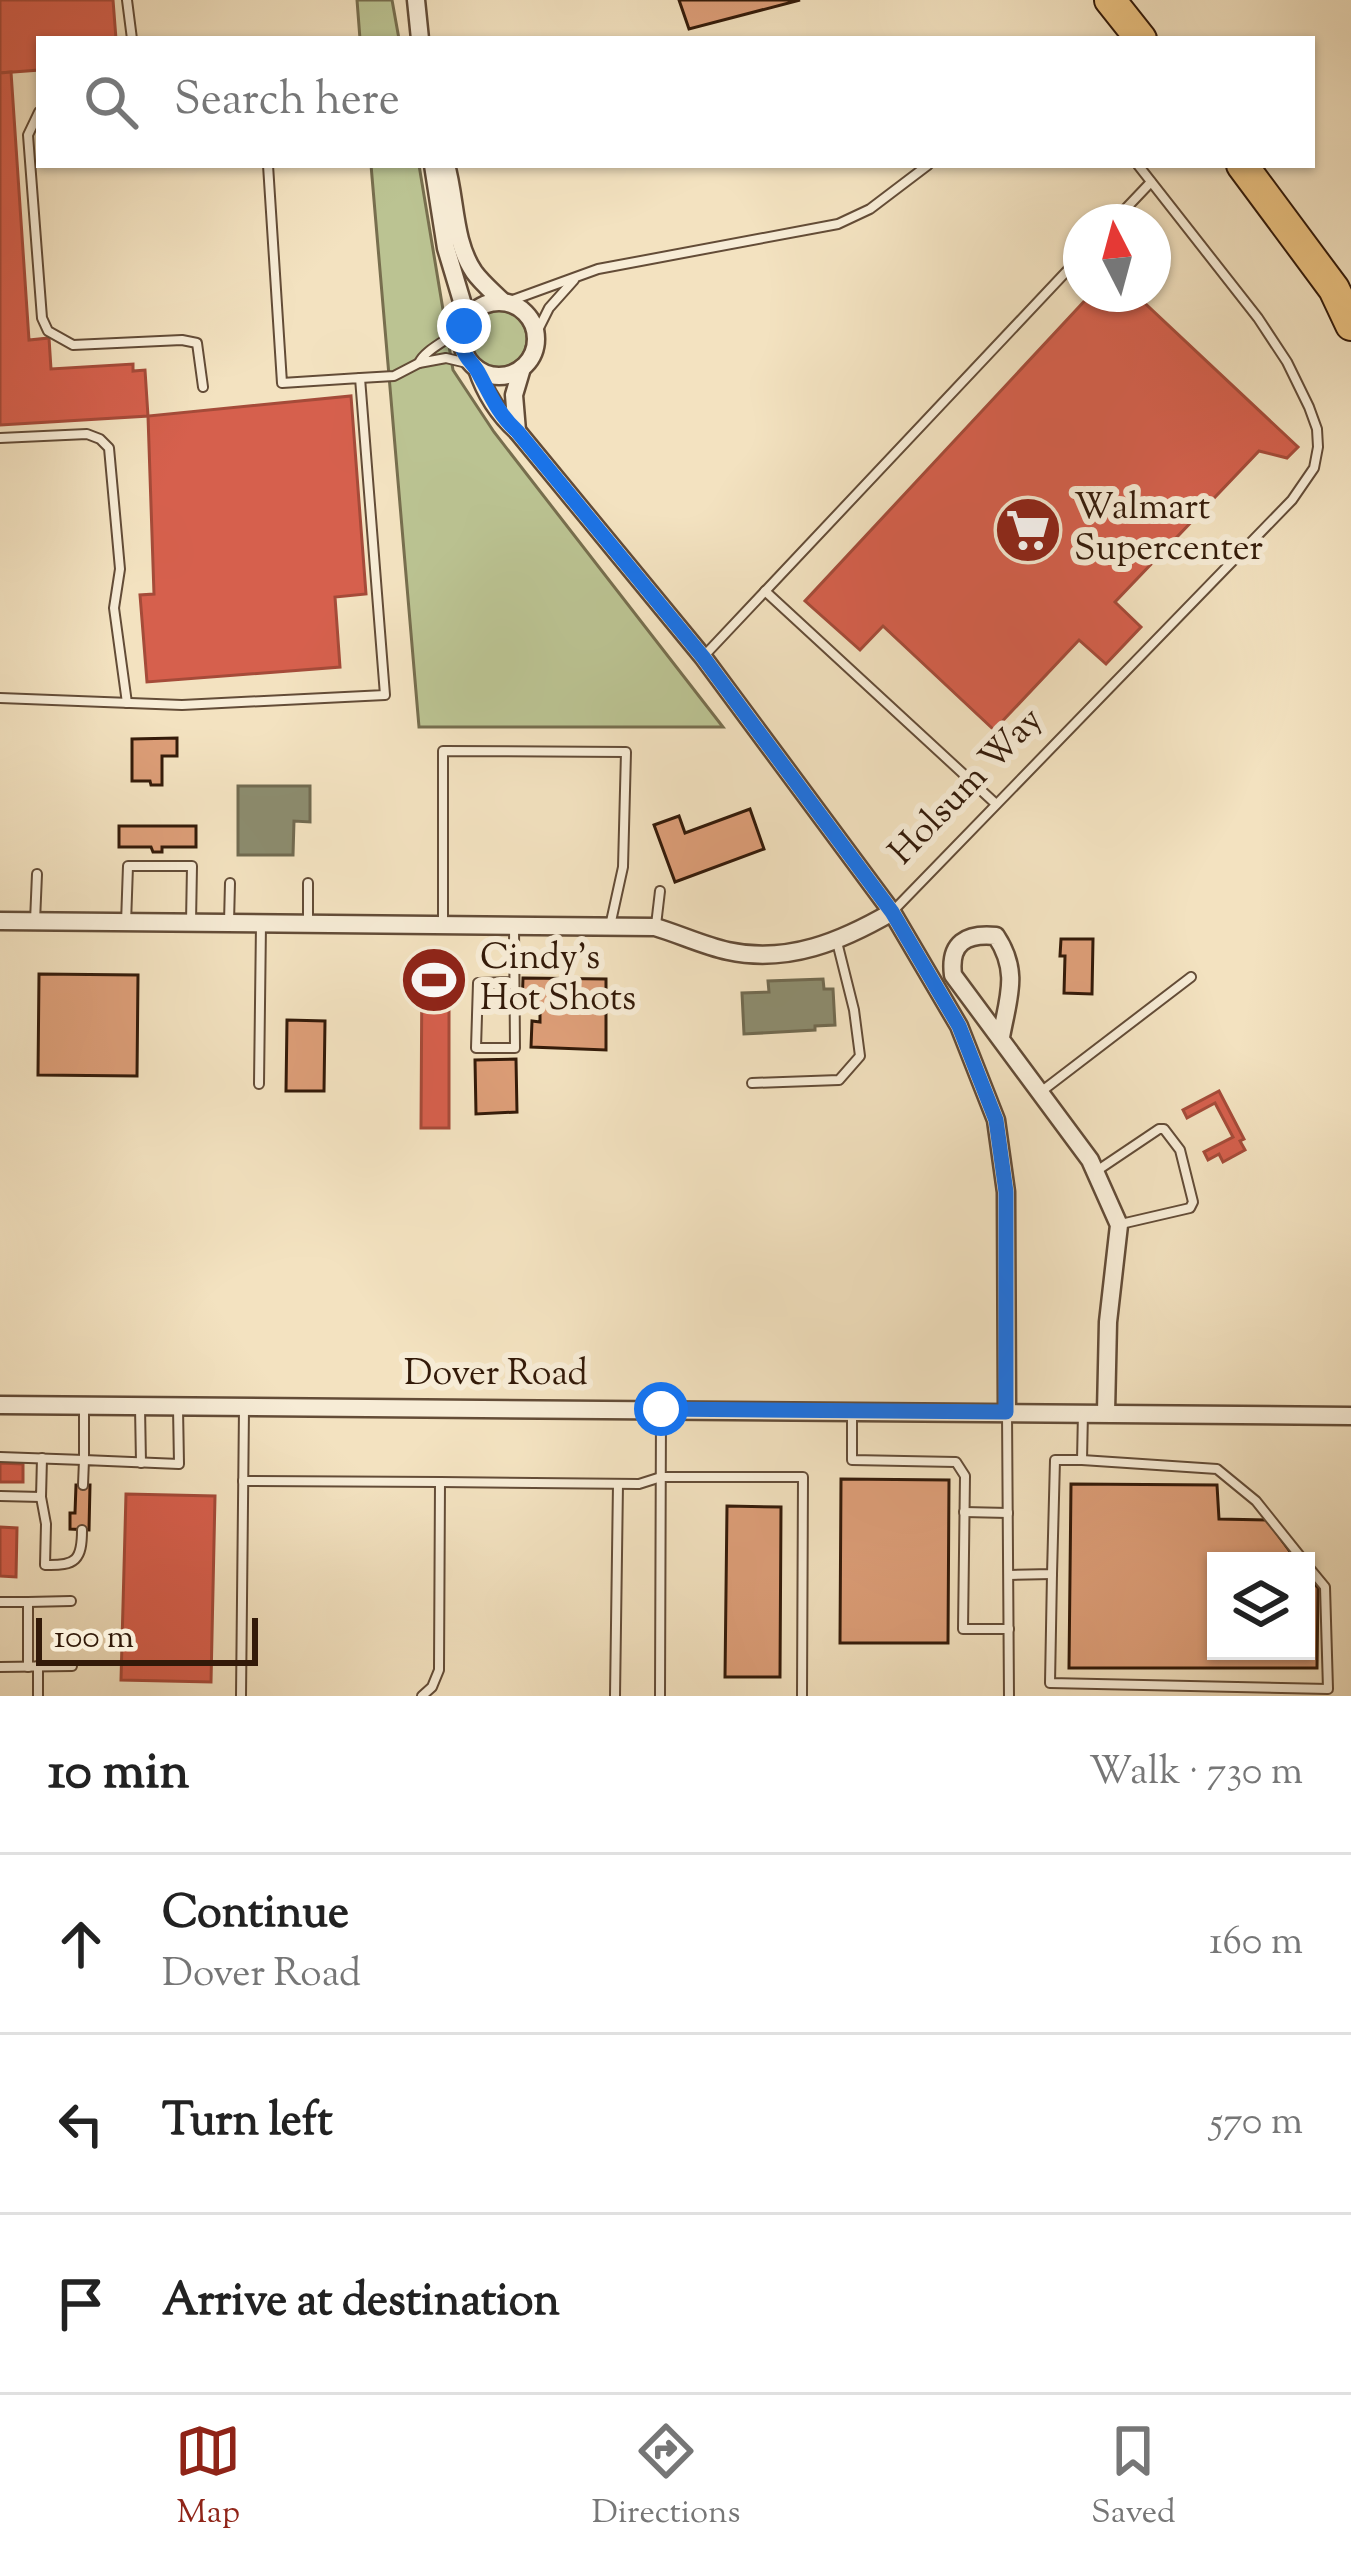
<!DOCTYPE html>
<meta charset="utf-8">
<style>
body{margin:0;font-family:"Sorts Mill Goudy",serif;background:#f6f6f6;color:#222}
.controls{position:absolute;right:36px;bottom:36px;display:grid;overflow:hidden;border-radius:0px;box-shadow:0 3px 9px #0004}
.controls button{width:108px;height:108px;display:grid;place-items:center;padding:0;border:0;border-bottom:3px solid #e0e0e0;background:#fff;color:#222;font:60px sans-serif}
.compass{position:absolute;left:1063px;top:204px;width:108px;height:108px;border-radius:50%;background:#fff;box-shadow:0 3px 9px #0004;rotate:354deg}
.scale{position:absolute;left:36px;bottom:30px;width:222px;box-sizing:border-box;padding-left:12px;border:6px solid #331a09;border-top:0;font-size:33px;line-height:42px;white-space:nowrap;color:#331a09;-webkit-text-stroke:9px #f7ecd6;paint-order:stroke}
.stop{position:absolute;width:36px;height:36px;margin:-27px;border:9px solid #1a73e8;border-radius:50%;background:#fff}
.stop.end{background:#1a73e8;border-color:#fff;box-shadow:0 3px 12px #0008}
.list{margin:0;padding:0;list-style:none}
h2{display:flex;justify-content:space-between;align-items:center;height:156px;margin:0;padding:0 48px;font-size:51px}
h2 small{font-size:39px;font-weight:400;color:#767676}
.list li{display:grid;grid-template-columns:78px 1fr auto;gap:36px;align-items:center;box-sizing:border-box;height:180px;padding:0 48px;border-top:3px solid #e0e0e0}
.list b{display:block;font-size:45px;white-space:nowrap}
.list p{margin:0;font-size:39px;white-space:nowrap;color:#767676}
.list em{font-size:39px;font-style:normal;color:#767676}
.icon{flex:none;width:66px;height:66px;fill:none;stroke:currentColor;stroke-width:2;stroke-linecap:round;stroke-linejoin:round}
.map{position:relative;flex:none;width:1351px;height:1696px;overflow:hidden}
.search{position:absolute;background:#fff;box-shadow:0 3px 9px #0004;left:36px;right:36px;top:36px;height:132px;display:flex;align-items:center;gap:30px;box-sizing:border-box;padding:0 42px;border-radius:0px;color:#767676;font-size:45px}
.sheet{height:696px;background:#fff}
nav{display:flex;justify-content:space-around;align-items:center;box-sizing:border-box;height:168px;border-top:3px solid #e0e0e0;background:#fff;font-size:33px;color:#767676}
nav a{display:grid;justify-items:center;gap:6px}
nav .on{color:#8f2418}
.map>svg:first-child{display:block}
.green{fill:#bbc392;stroke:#776e4e;stroke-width:3}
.shops{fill:#d6604d;stroke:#a54b39;stroke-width:3}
.industry{fill:#8c8c6e;stroke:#716a50;stroke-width:3}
.building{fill:#dd9e78;stroke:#331a09;stroke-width:3}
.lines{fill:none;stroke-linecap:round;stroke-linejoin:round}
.service-casing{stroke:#634c37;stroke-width:12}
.minor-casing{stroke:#634c37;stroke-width:21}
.motorway-casing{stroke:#331a09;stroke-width:34}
.service{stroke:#f7ecd6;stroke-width:8}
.minor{stroke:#f7ecd6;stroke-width:16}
.motorway{stroke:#eac180;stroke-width:30}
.route{stroke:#1a73e8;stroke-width:15}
.labels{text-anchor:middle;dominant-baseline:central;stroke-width:12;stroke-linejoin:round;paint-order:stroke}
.poi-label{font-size:36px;fill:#331a09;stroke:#f7ecd6;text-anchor:start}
.street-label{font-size:36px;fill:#331a09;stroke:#f7ecd6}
</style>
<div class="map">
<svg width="1351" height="1696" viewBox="0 0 1351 1696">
<rect width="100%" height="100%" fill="#f3e2c0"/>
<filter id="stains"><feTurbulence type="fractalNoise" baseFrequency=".00167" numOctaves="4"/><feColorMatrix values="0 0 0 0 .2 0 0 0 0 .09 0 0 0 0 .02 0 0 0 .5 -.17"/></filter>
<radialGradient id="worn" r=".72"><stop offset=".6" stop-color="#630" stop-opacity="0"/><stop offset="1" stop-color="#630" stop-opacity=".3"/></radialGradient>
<g class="green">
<path d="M357,0h35l7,39h-39z"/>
<path d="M371,165h48l34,205 41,62 229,295h-304z"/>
<circle cx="498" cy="339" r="29"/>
</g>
<g class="shops">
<path d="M0,0h113l3,39h-77v31l-39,3z"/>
<path d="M11,72l18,268 20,-2 2,31 82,-5v7l12,-1 3,46 -148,9v-352z"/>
<path d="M1091,294h44l163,153 -11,11 -28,-7 -144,151 26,25 -35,37 -27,-24 -85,90 -111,-104 -23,24 -55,-49z"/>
<path d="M351,396l15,198 -31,3 5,70 -193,15 -7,-87 14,-1 -6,-178z"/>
<path d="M422,959h27v169h-28z"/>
<path d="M1219,1091l25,48 -4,2 5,9 -22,12 -4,-8 -11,6 -4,-8 29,-15 -18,-34 -28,15 -4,-8z"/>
<path d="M0,1463l23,1v18h-23z"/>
<path d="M126,1494l89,2 -4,186 -90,-2z"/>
<path d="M0,1527l17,1 -1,49 -16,-1z"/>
</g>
<g class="industry">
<path d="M238,786h72v36l-16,-1 -1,34h-55z"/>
<path d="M823,979l1,10h9l2,36 -20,1v4l-71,4 -2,-41 27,-1 -1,-11z"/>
</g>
<g class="building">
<path d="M679,0h121l-111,29z"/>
<path d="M177,738v18h-15v29h-11l-1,-4h-18v-42z"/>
<path d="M750,809l14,40 -89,33 -21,-57 25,-9 6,17z"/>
<path d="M119,826h77v21h-34v5h-9l-2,-5h-32z"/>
<path d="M1061,939h32l-1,55 -28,-1 1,-37h-5z"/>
<path d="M39,974l99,1 -1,101 -99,-1z"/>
<path d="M523,978l83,1v71l-75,-3 1,-26 8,1v-15h-18z"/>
<path d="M287,1020l38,1 -1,70h-38z"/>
<path d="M516,1059l1,53 -41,2 -1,-54z"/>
<path d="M841,1479l108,1 -1,163h-108z"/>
<path d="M1071,1484l146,1 2,34 48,1 30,41h-81v90h90v-79l12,16 -1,80h-248z"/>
<path d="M76,1485h14l-1,45 -19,-1v-16h5z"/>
<path d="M727,1506l54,1 -1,170h-55z"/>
</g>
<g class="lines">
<defs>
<g id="service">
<path d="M127,0l5,39"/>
<path d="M39,112l-11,23 14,183 6,13 25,14 109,-5 15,3 6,44"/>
<path d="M1113,222l38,-40"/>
<path d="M507,302l91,-33 240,-45 32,-15 58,-44"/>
<path d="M464,326c-13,13 -39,23 -45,37l27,-5 25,6"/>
<path d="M536,334l13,-26 25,-28"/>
<path d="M360,378l34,-2 25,-13"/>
<path d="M0,438l87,-4 13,5 9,9 11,121 -6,39 13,95"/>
<path d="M765,591l231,213"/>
<path d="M704,656l377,-400"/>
<path d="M0,698l182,7 203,-10 -25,-317 -78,5 -14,-218"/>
<path d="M308,883v40"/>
<path d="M893,911l399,-411 22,-32 4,-21 -1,-18 -8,-22 -22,-45 -29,-44 -120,-153"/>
<path d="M35,921l2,-47"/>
<path d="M229,922l1,-39"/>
<path d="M126,923l2,-57h64l-1,56"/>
<path d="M443,924v-173l183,1 -3,115 -13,59"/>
<path d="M656,925l4,-34"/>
<path d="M513,982l-35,1 -2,65h39l-1,-121"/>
<path d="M752,1083l87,-3 21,-24 -6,-46 -17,-68"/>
<path d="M259,1084l2,-160"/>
<path d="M1042,1091l149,-114"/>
<path d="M1098,1170l61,-41h5l16,21 13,52 -3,6 -69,16"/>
<path d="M140,1407l1,56"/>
<path d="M852,1412v48l104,2 9,14 -2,153h46"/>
<path d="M1007,1413l2,283"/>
<path d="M0,1457l84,3v-52"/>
<path d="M1082,1460l135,9 39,32 48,60"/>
<path d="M243,1481l197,1 -1,188 -7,17 -10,9"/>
<path d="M440,1482l199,2 22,-7h142l-1,219"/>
<path d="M83,1485l1,-25 95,4 -1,-56"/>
<path d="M0,1496l41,1 1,-39"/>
<path d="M41,1497l5,27 -1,41c31,1 37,-5 37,-35"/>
<path d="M964,1512l44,1"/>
<path d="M1052,1574l-2,109 278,6 -3,-102 -19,-23"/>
<path d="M1009,1575l43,-1 3,-114h27l1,-48"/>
<path d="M0,1602h28v65"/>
<path d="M28,1602l43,-1"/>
<path d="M38,1666v30"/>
<path d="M0,1667l72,-1"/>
<path d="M241,1696l3,-288"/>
<path d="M615,1696l3,-212"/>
<path d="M660,1696l1,-285"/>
</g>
<g id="minor">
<path d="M416,0l4,39"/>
<path d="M433,165l13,83 18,60 1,14"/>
<path d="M446,165c10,34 7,76 28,107 8,11 19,20 28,29"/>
<circle cx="499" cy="339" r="37"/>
<path d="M477,369c8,24 21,45 40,62l186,226 189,255 67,114 37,94 10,72 1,220"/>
<path d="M517,431l-3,-36 8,-27"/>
<path d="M0,921l655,6c24,7 49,19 73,24 60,13 114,-10 164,-39"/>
<path d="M1001,1037c7,-39 19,-65 -5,-101 -30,-3 -47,7 -43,39l137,185 29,65 -11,97 -2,90"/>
<path d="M0,1405l1351,11"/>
</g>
<g id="motorway">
<path d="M1110,0l31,39"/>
<path d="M1242,165l92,124 17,36"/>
</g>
</defs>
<use href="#service" class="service-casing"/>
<use href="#minor" class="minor-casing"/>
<use href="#motorway" class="motorway-casing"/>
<use href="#service" class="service"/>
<use href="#minor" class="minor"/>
<use href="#motorway" class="motorway"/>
</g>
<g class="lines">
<path class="route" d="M464,326c-2,9 -4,12 -2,21 3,11 11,16 16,25 12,22 20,42 39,59l186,226 189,255 67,114 37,94 10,72v220l-345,-3"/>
</g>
<defs>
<symbol id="supermarket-disc" viewBox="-11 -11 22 22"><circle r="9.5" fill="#8f2418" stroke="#f7ecd6"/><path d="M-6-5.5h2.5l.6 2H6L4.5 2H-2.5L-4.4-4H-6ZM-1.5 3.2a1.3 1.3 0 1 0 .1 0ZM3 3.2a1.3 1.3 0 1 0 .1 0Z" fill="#fff"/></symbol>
<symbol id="stadium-disc" viewBox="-11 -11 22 22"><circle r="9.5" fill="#8f2418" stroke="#f7ecd6"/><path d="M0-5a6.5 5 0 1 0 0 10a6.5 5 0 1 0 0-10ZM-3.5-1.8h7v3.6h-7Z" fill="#fff"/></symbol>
</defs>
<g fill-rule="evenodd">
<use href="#supermarket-disc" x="990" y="492" width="76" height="76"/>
<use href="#stadium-disc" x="396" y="942" width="76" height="76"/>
</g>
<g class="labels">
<g class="poi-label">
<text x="1074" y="509">Walmart<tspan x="1074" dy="41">Supercenter</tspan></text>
<text x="480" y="959">Cindy's<tspan x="480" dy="41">Hot Shots</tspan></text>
</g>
<g class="street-label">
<text transform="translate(967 787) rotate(-46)">Holsum Way</text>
<text x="496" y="1375">Dover Road</text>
</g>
</g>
<rect width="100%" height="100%" filter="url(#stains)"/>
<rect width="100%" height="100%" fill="url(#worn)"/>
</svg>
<div class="controls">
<button><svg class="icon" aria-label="layers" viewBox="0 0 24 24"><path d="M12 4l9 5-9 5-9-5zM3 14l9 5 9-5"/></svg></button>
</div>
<svg class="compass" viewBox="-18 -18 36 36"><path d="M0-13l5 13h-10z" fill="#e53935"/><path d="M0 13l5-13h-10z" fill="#767676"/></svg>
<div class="scale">100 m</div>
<div class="stop" style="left:661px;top:1409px"></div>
<div class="stop end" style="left:464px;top:326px"></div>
<div class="search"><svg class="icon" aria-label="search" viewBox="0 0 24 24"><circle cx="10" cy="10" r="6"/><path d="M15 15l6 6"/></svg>Search here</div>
</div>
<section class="sheet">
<h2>10 min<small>Walk · 730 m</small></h2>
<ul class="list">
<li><svg class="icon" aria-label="ahead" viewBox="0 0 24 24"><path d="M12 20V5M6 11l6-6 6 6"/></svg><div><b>Continue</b><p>Dover Road</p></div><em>160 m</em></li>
<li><svg class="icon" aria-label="left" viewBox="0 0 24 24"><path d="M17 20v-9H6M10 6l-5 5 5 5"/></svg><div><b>Turn left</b></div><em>570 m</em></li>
<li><svg class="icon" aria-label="arrive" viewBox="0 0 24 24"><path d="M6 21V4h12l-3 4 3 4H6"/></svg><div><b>Arrive at destination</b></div></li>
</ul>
</section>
<nav>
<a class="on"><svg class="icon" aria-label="map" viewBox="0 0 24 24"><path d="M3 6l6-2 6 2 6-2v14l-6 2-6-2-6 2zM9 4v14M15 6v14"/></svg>Map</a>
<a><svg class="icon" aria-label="directions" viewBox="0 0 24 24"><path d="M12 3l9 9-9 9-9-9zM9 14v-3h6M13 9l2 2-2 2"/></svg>Directions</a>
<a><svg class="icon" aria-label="saved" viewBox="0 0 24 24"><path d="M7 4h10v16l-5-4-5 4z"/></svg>Saved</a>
</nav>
